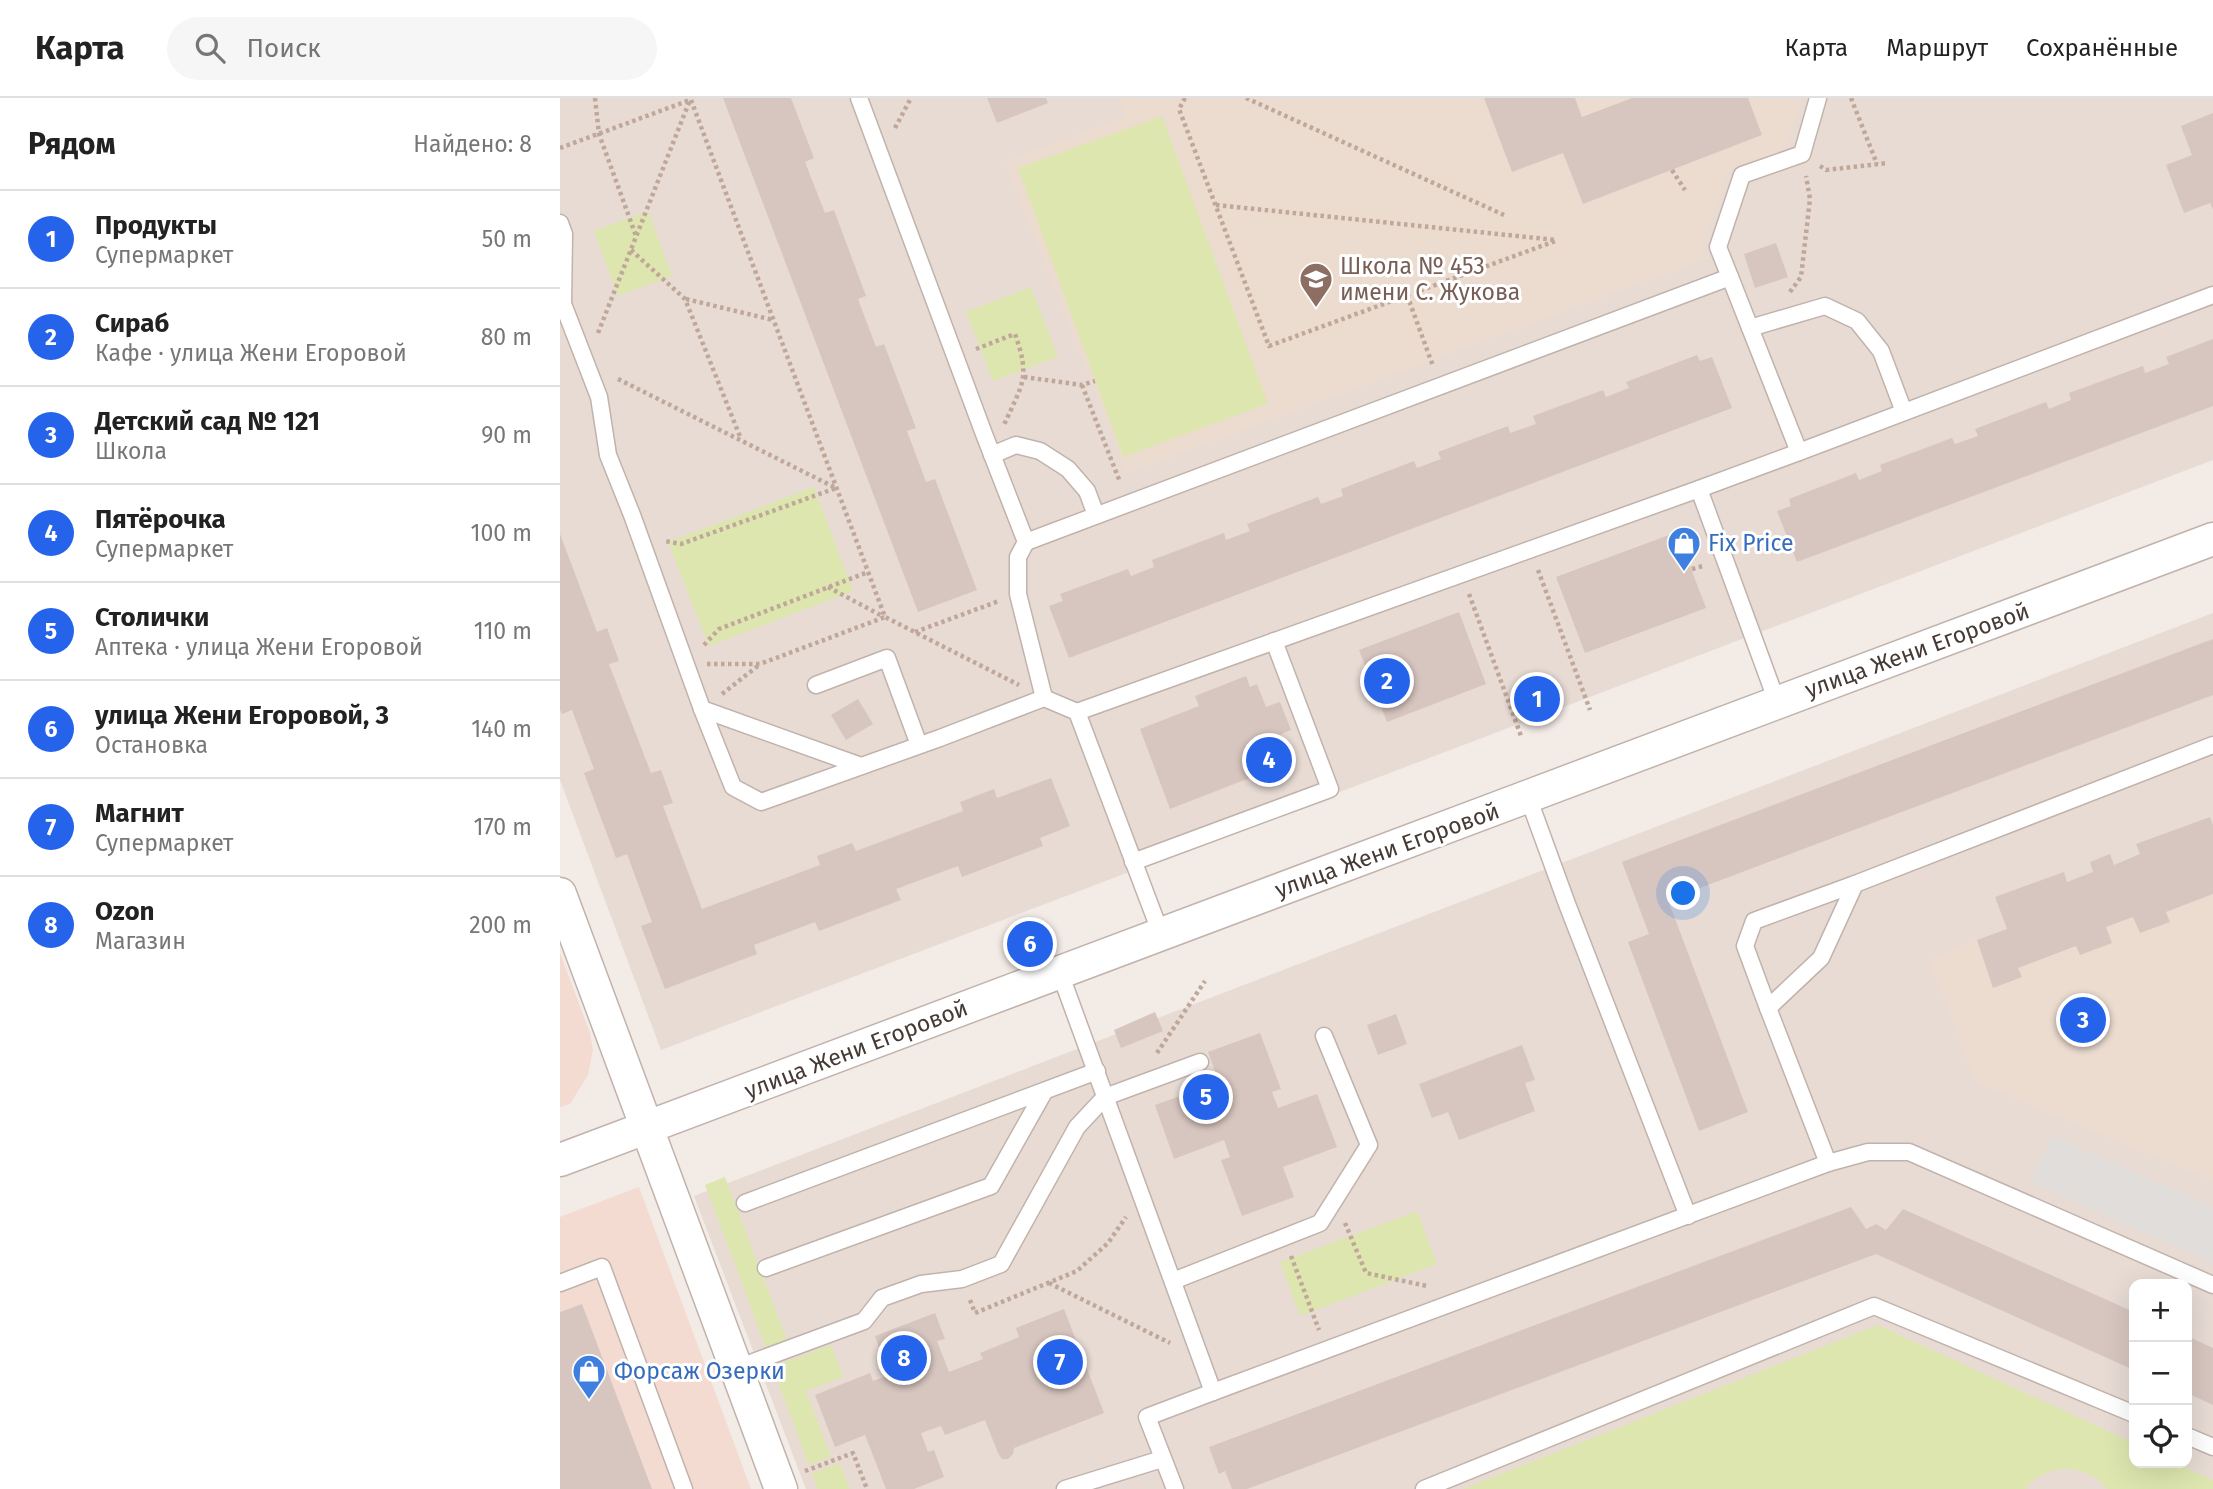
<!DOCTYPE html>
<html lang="ru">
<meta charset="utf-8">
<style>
body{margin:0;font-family:"Fira Sans",sans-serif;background:#f6f6f6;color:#222}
.controls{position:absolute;right:21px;bottom:21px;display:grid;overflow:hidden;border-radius:14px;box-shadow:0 7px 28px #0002}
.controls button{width:63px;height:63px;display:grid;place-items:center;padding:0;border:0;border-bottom:2px solid #e0e0e0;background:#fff;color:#222;font:35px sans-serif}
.you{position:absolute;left:1124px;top:796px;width:24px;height:24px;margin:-18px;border:5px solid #fff;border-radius:50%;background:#1a73e8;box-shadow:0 0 0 10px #1a73e833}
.badge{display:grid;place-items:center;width:46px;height:46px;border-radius:50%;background:#2563eb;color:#fff;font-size:23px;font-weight:700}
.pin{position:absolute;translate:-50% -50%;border:4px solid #fff;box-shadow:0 2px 7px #0006}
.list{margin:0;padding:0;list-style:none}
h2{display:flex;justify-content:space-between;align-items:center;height:91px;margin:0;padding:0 28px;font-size:30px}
h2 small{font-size:23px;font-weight:400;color:#767676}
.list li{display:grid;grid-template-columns:46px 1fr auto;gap:21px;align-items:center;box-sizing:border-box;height:98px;padding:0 28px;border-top:2px solid #e0e0e0}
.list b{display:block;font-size:26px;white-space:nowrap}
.list p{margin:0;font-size:23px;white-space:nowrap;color:#767676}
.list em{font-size:23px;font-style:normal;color:#767676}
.icon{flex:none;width:38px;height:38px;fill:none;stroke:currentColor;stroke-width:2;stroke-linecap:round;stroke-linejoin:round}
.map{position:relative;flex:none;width:1653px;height:1391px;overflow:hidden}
header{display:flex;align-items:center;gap:42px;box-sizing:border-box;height:98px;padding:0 35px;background:#fff;border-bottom:2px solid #e0e0e0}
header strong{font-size:33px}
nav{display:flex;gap:38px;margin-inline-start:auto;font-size:24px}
.search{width:490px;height:63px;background:#f6f6f6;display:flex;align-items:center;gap:18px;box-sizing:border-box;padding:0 24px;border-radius:38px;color:#767676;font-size:26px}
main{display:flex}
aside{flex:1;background:#fff}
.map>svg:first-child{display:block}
.residential{fill:#e7dbd4;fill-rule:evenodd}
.commercial{fill:#f4dbd1}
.education{fill:#ecdcd0}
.green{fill:#dee6af}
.parking{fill:#e1dddb}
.building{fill:#d7c6bf}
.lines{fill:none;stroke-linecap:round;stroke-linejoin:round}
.service-casing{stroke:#c1b3ac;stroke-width:19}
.minor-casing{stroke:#c1b3ac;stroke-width:35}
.path{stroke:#bfa79a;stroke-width:4.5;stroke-dasharray:3.5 3.5;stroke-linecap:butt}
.service{stroke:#fff;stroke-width:16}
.minor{stroke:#fff;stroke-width:32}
.labels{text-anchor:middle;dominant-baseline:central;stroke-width:6;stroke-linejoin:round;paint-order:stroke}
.education-label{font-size:23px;fill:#785e54;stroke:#fff;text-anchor:start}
.shop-label{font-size:23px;fill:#366cbe;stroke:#fff;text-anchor:start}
.street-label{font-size:23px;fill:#453a35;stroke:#fff}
</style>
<header>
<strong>Карта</strong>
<div class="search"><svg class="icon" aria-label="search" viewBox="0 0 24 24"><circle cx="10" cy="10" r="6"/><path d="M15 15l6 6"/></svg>Поиск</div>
<nav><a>Карта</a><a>Маршрут</a><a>Сохранённые</a></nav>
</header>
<main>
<aside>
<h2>Рядом<small>Найдено: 8</small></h2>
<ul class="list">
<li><span class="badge">1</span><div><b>Продукты</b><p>Супермаркет</p></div><em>50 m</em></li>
<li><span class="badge">2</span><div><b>Сираб</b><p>Кафе · улица Жени Егоровой</p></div><em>80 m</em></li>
<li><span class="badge">3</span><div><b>Детский сад № 121</b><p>Школа</p></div><em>90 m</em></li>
<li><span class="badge">4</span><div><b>Пятёрочка</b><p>Супермаркет</p></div><em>100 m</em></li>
<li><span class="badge">5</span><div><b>Столички</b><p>Аптека · улица Жени Егоровой</p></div><em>110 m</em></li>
<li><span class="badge">6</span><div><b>улица Жени Егоровой, 3</b><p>Остановка</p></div><em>140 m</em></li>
<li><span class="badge">7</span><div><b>Магнит</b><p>Супермаркет</p></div><em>170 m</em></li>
<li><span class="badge">8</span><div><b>Ozon</b><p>Магазин</p></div><em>200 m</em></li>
</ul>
</aside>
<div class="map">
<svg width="1653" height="1391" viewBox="0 0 1653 1391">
<rect width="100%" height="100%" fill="#f3ebe6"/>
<g class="residential">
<path d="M0,0h1653v362l-1552,590 -101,-270z"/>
<path d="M1653,515v876h-1407l-112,-293zM1574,1186h53v179h-53z"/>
</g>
<g class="commercial">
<path d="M0,855l30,80 3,17 -5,25 -18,29 -10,3z"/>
<path d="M79,1089l112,302h-191v-272z"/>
</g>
<g class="education">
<path d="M559,0h684l-18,52 -56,21 -26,74 6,13 -582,215 -122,-312 121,-44z"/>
<path d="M1650,719l3,8v356l-237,-99 -47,-123 77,-30 -11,-32 69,-25 4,10 25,-10 -3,-10 20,-8 4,10 26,-9 -4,-11z"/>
</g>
<g class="green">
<path d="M602,18l106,288 -145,53 -105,-289z"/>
<path d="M88,113l24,65 -54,20 -24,-65z"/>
<path d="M471,189l27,70 -65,24 -27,-69z"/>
<path d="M254,389l39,104 -144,55 -41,-104z"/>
<path d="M165,1079l62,163 -21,8 -61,-163z"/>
<path d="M857,1113l20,53 -137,52 -20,-54z"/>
<path d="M1318,1227l256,118v20h42l37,17v9h-106c-20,-26 -62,-27 -81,0h-563z"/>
<path d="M271,1247l12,32 -37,14 25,66 -22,8 -37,-98z"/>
<path d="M279,1365l11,26h-32l-6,-16z"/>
</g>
<path class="parking" d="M1492,1038l161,71v56l-182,-81z"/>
<g class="building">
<path d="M163,0h68l23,60 -9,4 20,51 9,-3 32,86 -8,3 18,48 8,-3 32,84 -9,3 19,51 9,-3 42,111 -59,22z"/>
<path d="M427,0h59l2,5 -51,20z"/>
<path d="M924,0h91l7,19 50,-19h116l14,37 -179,69 -20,-51 -51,19z"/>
<path d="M1653,15v96l-3,-6 -26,10 -18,-48 26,-10 -11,-29z"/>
<path d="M1216,145l12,34 -33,11 -11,-34z"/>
<path d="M1653,241v67l-416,156 -20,-51 14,-5 -2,-7 67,-26 3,7 23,-9 -2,-6 72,-27 3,6 23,-8 -3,-7 71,-27 3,7 22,-9 -2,-7 74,-27 2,7 24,-9 -3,-7z"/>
<path d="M1137,257l3,6 12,-4 20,51 -663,250 -20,-52 14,-5 -3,-7 68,-25 3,7 23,-9 -2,-7 72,-27 2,7 24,-9 -3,-7 71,-27 3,7 22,-8 -2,-7 73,-28 3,7 24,-9 -3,-7 70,-26 2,7 26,-9 -3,-8 70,-26 3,7 23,-9 -3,-6z"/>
<path d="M1117,434l29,76 -121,45 -29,-76z"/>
<path d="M0,436l37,98 10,-4 12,33 -10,3 42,109 10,-3 12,33 -10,3 39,103 118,-44 -3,-9 35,-13 4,8 107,-40 -3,-9 34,-13 3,9 54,-20 19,48 -30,12 3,8 -81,31 -4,-11 -62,23 5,11 -82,31 -4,-9 -61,23 3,9 -92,35 -24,-63 11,-4 -25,-68 -11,4 -32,-85 10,-4 -22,-59 -10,4 -2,-4z"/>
<path d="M899,514l27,72 -99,38 -28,-72z"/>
<path d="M1653,541v56l-545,205 80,212 -49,19 -71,-189 21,-8 -27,-72z"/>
<path d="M686,578l4,11 7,-3 9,23 14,-5 11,28 -14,6 11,27 -118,46 -30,-80 59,-23 -4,-10z"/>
<path d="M993,582l8,22 -40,15 -9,-21z"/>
<path d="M298,601l15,25 -27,16 -15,-25z"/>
<path d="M1650,719l3,8v69l-47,18 4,10 -30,11 -7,-16 -27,10 6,16 -32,12 -4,-9 -58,22 4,9 -29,11 -16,-48 30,-11 -12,-32 69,-25 3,10 26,-10 -3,-10 20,-8 4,11 26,-11 -4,-10z"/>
<path d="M595,914l8,19 -42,17 -7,-18z"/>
<path d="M836,916l11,30 -29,11 -11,-30z"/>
<path d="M700,935l21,56 -9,3 6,16 39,-14 20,53 -54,20 11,30 -52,19 -21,-56 9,-3 -6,-17 -50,19 -19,-54 64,-23 -11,-30z"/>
<path d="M962,947l13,35 -10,3 10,28 -76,29 -11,-28 -16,6 -13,-34z"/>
<path d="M1291,1109l15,22 10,-5 10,6 17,-21 231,103v58l-258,-116 -629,235h-15l-7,-18 -6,3 -10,-27z"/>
<path d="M22,1206l70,185h-92v-177z"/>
<path d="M504,1211l40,104 -90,35 -1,6 -5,5h-6l-4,-6 -13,-33 -40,15 -4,-9 -20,7 7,19 6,-2 10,27 -30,12h-28l-21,-54 -30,12 -20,-52 55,-22 3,8 16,-6 -14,-39 60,-23 10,26 -8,2 12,31 34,-13 -3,-6 39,-16 -3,-9z"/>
<path d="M1627,1238l26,12v57l-26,-12z"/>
</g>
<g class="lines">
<defs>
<g id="service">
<path d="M299,0l125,336 42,108 -8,15v37l26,104"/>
<path d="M0,125l4,11 -1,70 36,93 9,58 24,60 70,194 31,78 28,15 179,-64 104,-40 33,14 84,222"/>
<path d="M1170,179l-12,-30 24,-72 60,-21 16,-56"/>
<path d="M1190,230l75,-22 32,15 24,30 23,61"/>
<path d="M1239,354l414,-157"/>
<path d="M432,357l24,-10 24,6 28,18 19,22 9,24"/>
<path d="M466,444l704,-265 69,175 -100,37 78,213"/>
<path d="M256,587l71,-27 32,87"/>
<path d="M142,611l159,57"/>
<path d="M517,614l622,-223"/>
<path d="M1653,647l-358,139 -34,74 -53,50 60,155 40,-11h41l304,133"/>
<path d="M968,699l39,107 121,312"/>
<path d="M573,764l197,-73 -56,-148"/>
<path d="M500,875l153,419 615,-229"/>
<path d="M1208,910l-23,-62 9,-25 101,-37"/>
<path d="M185,1105l352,-132"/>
<path d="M206,1170l225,-82 53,-94"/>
<path d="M613,1183l147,-58 49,-78 -45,-109"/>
<path d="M0,1185l42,-16 82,222"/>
<path d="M177,1270l127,-47 18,-23 39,-14 41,-5 39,-15 76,-137 28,-30 95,-35"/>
<path d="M1627,1338l26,11"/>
<path d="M505,1391l97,-30"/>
<path d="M615,1391l-28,-72 66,-25"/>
<path d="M864,1391l450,-183 260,108"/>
</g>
<g id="minor">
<path d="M0,796l221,595"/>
<path d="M0,1062l1653,-621"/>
</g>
</defs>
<use href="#service" class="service-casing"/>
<use href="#minor" class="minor-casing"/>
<g class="path">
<path d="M35,0l4,36 37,102"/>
<path d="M625,0l-6,11 90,237 289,-106"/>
<path d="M686,0l258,117"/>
<path d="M1291,0l26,66"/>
<path d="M131,2l194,517 134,68"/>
<path d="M335,30l16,-30"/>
<path d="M0,50l130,-48"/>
<path d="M1260,68l6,4 62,-7"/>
<path d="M1112,72l13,20"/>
<path d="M656,107l340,35"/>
<path d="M71,152l54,49 56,140"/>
<path d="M1230,194l11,-15 9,-78 -4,-23"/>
<path d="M847,197l26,71"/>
<path d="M126,201l87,21"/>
<path d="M38,235l92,-233"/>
<path d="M416,251l39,-15c16,45 7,50 -11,91"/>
<path d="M464,279l58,8 13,-4"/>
<path d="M58,281l218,109 -155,56 -16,-3"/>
<path d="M522,287l38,97"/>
<path d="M1132,471l11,-3"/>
<path d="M978,472l52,140"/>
<path d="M268,489l56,30"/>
<path d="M909,496l52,142"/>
<path d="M355,534l84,-31"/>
<path d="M144,547l15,-16 149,-57"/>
<path d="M147,566h53l125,-47"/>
<path d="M162,596l37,-29"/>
<path d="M597,955l48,-72"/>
<path d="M785,1125l21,50 61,13"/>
<path d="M731,1158l28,74"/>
<path d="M489,1185l121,60"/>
<path d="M410,1202l5,13 102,-42 31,-28 18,-26"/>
<path d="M245,1373l48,-18 14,36"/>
</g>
<use href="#service" class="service"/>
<use href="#minor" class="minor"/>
</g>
<defs>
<symbol id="school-pin" viewBox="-11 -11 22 30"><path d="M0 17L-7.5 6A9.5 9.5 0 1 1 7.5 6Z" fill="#8d6e63" stroke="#fff"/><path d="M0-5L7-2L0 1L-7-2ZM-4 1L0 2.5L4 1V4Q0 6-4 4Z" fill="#fff"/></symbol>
<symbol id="shop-pin" viewBox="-11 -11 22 30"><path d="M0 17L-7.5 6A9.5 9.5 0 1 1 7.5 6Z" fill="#3f7fe0" stroke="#fff"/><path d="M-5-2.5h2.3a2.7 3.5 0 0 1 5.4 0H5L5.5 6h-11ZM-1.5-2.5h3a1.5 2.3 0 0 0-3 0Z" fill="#fff"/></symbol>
</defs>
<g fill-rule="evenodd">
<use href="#school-pin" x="737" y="162" width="38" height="52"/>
<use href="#shop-pin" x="1105" y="426" width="38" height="52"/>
<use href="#shop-pin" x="10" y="1254" width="38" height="52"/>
</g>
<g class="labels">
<g class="education-label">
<text x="780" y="168">Школа № 453<tspan x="780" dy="26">имени С. Жукова</tspan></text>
</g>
<g class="shop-label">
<text x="1148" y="445">Fix Price</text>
<text x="54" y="1273">Форсаж Озерки</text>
</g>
<g class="street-label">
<text transform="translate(1357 552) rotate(-20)">улица Жени Егоровой</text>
<text transform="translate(827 752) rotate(-20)">улица Жени Егоровой</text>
<text transform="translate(296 951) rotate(-21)">улица Жени Егоровой</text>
</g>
</g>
</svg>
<div class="controls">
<button>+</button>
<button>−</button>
<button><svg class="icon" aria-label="locate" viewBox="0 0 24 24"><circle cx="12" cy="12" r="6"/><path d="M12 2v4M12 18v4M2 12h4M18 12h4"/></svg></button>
</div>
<div class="you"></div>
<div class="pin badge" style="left:977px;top:601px">1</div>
<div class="pin badge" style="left:827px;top:583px">2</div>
<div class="pin badge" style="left:1523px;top:922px">3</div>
<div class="pin badge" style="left:709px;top:662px">4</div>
<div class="pin badge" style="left:646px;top:999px">5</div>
<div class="pin badge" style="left:470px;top:846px">6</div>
<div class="pin badge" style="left:500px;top:1264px">7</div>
<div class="pin badge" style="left:344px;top:1260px">8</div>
</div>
</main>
